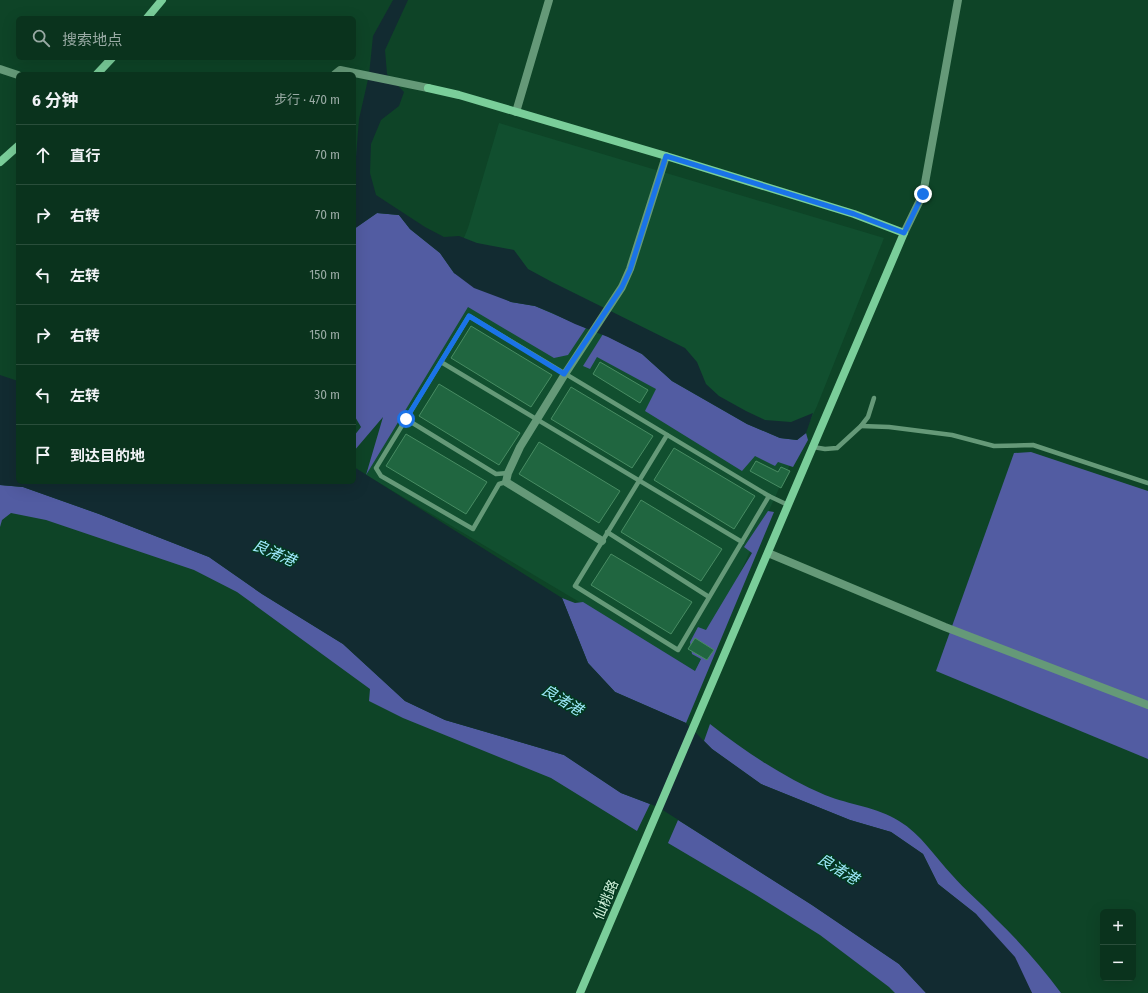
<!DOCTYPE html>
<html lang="zh">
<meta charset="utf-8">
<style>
body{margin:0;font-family:"Fira Sans Condensed","Noto Sans SC",sans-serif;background:#183f2a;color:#f1f3f6}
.controls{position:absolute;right:12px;bottom:12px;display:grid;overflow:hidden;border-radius:6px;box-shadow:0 4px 16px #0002}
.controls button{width:36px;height:36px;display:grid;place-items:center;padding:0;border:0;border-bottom:1px solid #2a4e3b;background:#0a331d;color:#f1f3f6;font:20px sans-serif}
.stop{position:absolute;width:12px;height:12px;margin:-9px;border:3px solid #1a73e8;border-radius:50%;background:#fff}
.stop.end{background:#1a73e8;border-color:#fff;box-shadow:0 1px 4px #0008}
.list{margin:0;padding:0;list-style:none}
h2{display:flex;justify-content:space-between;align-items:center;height:52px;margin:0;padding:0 16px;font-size:17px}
h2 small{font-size:13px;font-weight:400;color:#99aaa4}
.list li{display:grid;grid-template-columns:26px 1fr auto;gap:12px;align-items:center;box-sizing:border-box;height:60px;padding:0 16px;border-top:1px solid #2a4e3b}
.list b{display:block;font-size:15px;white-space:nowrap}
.list em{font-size:13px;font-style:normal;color:#99aaa4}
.icon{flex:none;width:22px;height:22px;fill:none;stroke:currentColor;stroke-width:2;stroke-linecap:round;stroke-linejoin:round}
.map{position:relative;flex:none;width:1148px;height:993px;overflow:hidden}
.search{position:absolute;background:#0a331d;box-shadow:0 4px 16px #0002;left:16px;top:16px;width:340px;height:44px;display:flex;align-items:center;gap:10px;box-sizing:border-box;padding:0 14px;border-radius:6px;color:#99aaa4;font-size:15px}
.panel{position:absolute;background:#0a331d;box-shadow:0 4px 16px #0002;left:16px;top:72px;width:340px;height:412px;border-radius:6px}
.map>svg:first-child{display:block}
.built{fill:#114f2f}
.green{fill:#525ca2}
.water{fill:#122b31}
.building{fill:#206640;stroke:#488c63}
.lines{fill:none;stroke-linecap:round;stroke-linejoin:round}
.lane{stroke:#659978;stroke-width:4.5}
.street{stroke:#659978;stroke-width:8}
.secondary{stroke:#7ace9a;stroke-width:8}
.route{stroke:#1a73e8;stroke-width:5}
.labels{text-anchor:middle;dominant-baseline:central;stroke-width:3;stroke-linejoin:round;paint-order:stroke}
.street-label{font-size:14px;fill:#cef0d9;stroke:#00391e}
.water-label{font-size:15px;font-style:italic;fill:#9ee9fc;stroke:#00391e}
</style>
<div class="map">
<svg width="1148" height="993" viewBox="0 0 1148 993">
<rect width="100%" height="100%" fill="#0e4427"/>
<path class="built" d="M499,123l385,115 -67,168 -122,265 -329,-196 102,-247z"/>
<g class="green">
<path d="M377,213l22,2 11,14 30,24 14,20 57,29 24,4 51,22 -18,27 -14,3 -86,-51 -102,168 17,-58 -29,34v-15l7,-9 -7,-12v-186z"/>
<path d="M603,334l39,20 30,27 75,43 33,14 17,2 9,-7 2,7 -15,27 -15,-5 -3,4 -20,-10 -13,15 -97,-60 11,-22 -59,-32 -7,12 -7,-3z"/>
<path d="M1031,452l117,39v268l-212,-88 78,-218z"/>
<path d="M0,485l23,2 76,27 110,43 53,37 81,50 62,57 40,19 119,35 57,38 29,11 -13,27 -86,-53 -148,-60 -34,-17 1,-12 -133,-97 -43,-22 -148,-50 -35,-7 -9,7 -2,7z"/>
<path d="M768,511l6,1 -88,211 -71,-31 -27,-29 -26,-65 13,5 8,-1 112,69 6,-12 -9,-5 -2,-12 8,-15 8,3 46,-77 -8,-6z"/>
<path d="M710,724c36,28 73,53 115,71 25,10 52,12 74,26 22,13 36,36 53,54 13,15 29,28 43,43 24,23 46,48 66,75h-29l-56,-79 -38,-30 -15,-30 -32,-22 -41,-12 -89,-36 -49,-35 -8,-8z"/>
<path d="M678,820l134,85 87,59 27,29h-31l-6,-6 -69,-52 -64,-40 -88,-52z"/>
</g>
<g class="water">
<path d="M393,0h15l-23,50 2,24 17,18 -5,14 -18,14 -10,24 -1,29 6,22 49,32 19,10 15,-1 18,7 37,7 14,19 24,13 133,66 12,14 9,22 13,12 27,15 19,9 26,2 22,-9 -7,20 -9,7 -17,-2 -33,-14 -75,-43 -30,-27 -34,-17 -33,-13 -23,-11 -17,-7 -24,-4 -37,-14 -20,-15 -14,-20 -30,-24 -11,-14 -22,-2 -23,16v-47l5,-63 10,-44 4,-39z"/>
<path d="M0,375l18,6v101h336v-15l208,131 26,65 27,29 71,31 26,26 49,35 89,36 41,12 32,22 15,30 38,30 39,43 17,36h-106l-27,-29 -87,-59 -154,-98 -37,-14 -57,-38 -119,-35 -40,-19 -62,-57 -81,-50 -53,-37 -110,-43 -76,-27 -23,-2z"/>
</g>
<g class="building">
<path d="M471,326l81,49 -21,32 -80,-49z"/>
<path d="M600,362l48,28 -8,13 -47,-29z"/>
<path d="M439,384l81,49 -21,32 -80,-49z"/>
<path d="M571,387l82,49 -21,32 -81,-49z"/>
<path d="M406,434l81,48 -21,32 -80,-48z"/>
<path d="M539,442l81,49 -21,32 -80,-49z"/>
<path d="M674,448l81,48 -21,33 -80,-49z"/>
<path d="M756,461l22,11 3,-5 9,4 -9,17 -31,-17z"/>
<path d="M641,500l81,49 -21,32 -80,-49z"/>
<path d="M611,554l81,48 -21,32 -80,-49z"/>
<path d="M695,638l19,12 -7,10 -19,-11z"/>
</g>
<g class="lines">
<g class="lane">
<path d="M441,362l301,180"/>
<path d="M406,419l90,55 12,-1"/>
<path d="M861,426l28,1 63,8 42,11 39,-1 115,38"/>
<path d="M667,435l-92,151 103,64 91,-154"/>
<path d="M813,447l12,2 12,-1 24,-22 7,-9 6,-19"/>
<path d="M506,482l-7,2 -26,45 -92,-53 -5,-8 93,-152 300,180 19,9"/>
<path d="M607,532l102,65"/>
</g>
<g class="street">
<path d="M0,69l18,6"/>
<path d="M335,74l5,-4 88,18"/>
<path d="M516,112l33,-112"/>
<path d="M904,233l19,-39 35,-194"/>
<path d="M602,541l-96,-59 2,-9 12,-26 45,-73 57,-87 8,-18 36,-113"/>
<path d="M768,553l177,74 203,78"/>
</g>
<g class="secondary">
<path d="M147,18l15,-18"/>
<path d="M97,74l15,-16"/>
<path d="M428,88l31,7 207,61 188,58 50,19 -324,760"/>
<path d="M0,162l18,-16"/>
</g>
</g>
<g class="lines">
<path class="route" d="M406,419l63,-103 95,58 58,-87 8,-17 36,-114 188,58 50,19 19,-39"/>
</g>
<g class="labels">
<g class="street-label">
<text transform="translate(606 900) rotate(-67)">仙桃路</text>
</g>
<g class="water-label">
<text transform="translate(274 553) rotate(23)">良渚港</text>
<text transform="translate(562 700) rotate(31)">良渚港</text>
<text transform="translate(838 869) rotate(31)">良渚港</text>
</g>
</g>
</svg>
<div class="controls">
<button>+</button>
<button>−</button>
</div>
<div class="stop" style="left:406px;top:419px"></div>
<div class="stop end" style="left:923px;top:194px"></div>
<div class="search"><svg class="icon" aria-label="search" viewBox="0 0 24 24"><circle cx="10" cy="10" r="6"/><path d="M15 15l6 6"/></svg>搜索地点</div>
<section class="panel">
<h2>6 分钟<small>步行 · 470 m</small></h2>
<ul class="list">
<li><svg class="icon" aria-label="ahead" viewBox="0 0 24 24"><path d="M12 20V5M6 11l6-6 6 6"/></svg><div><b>直行</b></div><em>70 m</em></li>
<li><svg class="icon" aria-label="right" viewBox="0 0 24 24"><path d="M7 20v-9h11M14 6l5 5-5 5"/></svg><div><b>右转</b></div><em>70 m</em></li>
<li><svg class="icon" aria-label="left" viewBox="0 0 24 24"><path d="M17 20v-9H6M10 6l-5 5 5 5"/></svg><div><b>左转</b></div><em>150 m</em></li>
<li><svg class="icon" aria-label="right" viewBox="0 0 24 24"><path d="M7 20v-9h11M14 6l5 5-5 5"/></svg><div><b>右转</b></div><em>150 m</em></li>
<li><svg class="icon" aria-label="left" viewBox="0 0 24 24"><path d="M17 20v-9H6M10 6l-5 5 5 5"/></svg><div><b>左转</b></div><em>30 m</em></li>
<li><svg class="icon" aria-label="arrive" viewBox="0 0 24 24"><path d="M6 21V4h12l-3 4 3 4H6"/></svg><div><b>到达目的地</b></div></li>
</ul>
</section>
</div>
